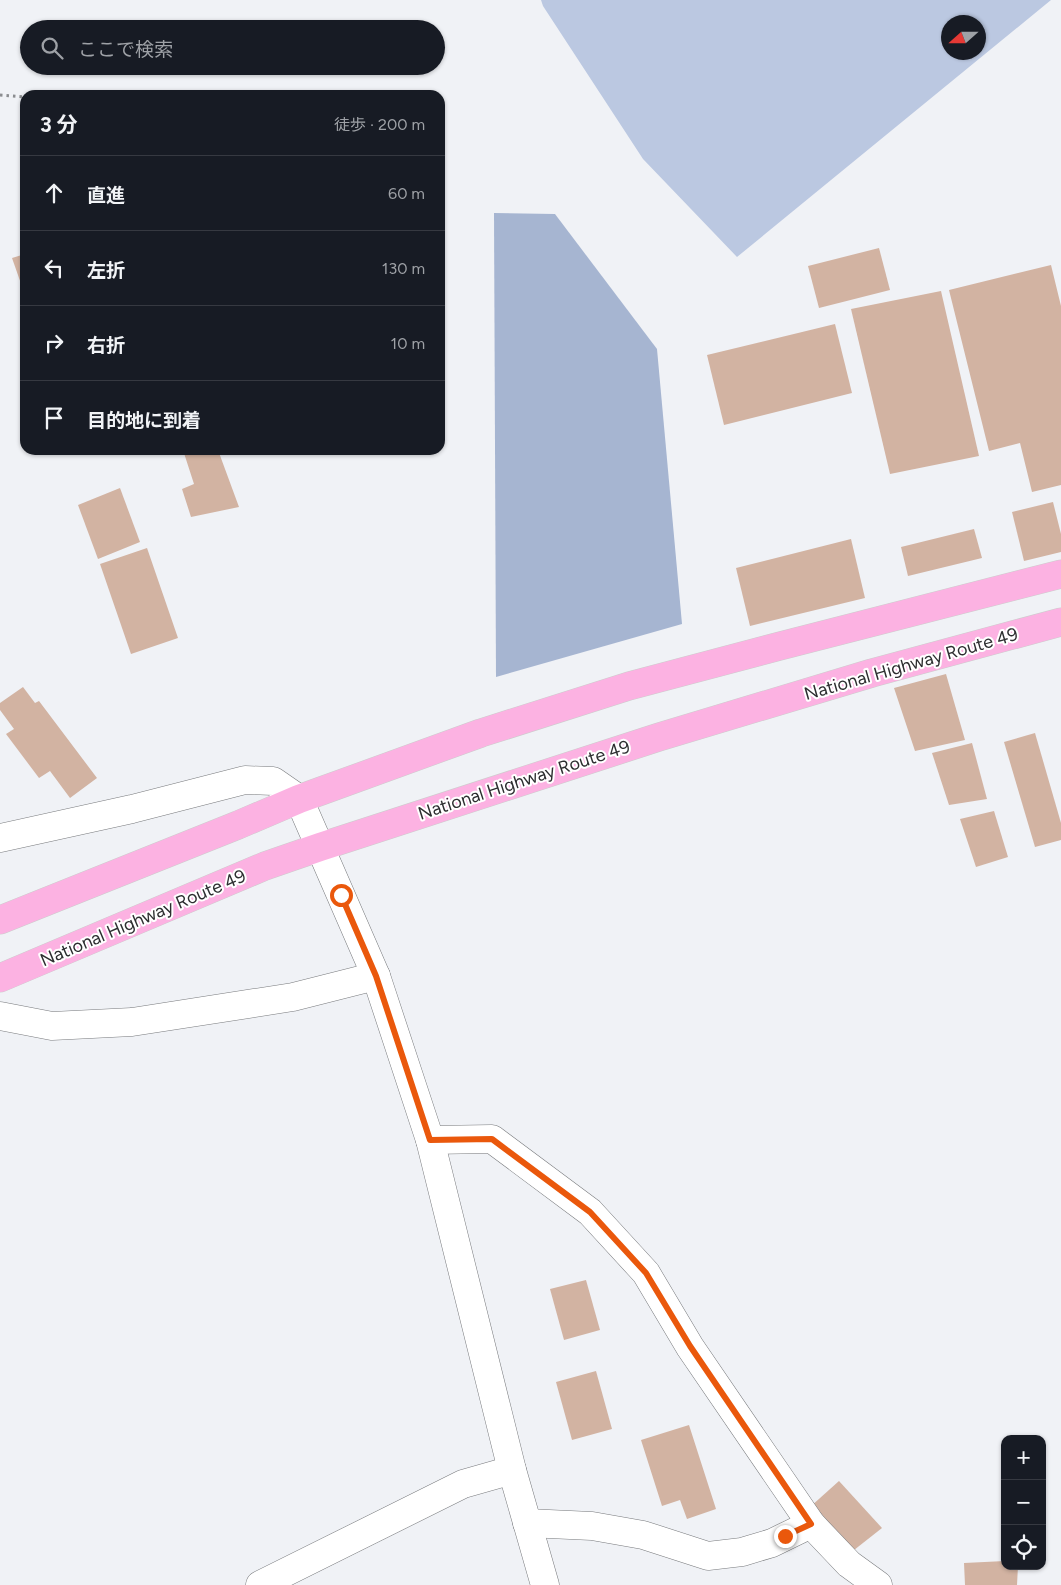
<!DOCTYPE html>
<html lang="ja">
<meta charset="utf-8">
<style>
body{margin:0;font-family:Figtree,"Noto Sans JP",sans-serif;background:#20242c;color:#f1f3f6}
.controls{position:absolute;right:15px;bottom:15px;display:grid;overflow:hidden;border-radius:10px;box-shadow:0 1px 4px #0004}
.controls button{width:45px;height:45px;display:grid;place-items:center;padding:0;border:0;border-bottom:1px solid #363941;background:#171b24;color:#f1f3f6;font:25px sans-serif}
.compass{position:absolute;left:941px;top:15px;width:45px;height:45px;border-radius:50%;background:#171b24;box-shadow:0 1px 4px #0004;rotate:249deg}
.stop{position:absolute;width:15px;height:15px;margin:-11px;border:4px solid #ea580c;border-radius:50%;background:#fff}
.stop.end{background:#ea580c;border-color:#fff;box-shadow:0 1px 5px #0008}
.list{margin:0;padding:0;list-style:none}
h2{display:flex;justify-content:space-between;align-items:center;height:65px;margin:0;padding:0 20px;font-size:21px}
h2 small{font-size:16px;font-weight:400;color:#9ea1a6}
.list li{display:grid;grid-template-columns:32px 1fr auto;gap:15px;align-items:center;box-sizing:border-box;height:75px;padding:0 20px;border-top:1px solid #363941}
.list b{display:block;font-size:19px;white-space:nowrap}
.list em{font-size:16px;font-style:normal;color:#9ea1a6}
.icon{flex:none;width:28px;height:28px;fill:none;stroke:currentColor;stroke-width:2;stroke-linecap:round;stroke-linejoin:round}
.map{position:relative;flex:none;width:1061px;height:1585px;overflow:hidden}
.search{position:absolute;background:#171b24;box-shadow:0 1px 4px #0004;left:20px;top:20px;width:425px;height:55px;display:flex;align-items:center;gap:12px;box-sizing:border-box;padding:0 18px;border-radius:28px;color:#9ea1a6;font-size:19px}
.panel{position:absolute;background:#171b24;box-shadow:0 1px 4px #0004;left:20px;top:90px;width:425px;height:365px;border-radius:15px}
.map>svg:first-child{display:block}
.green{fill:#bbc8e1;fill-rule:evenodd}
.forest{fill:#a6b5d1}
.building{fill:#d2b3a2}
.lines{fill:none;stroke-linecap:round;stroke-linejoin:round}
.minor-casing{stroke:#787a7d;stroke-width:29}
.tertiary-casing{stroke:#787a7d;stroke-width:29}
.trunk-casing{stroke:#cdcdcd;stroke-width:29}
.path{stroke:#8b8d90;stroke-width:3;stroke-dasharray:2.5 4;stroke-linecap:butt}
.minor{stroke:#fff;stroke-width:28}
.tertiary{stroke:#fff;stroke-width:28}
.trunk{stroke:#fcb2e2;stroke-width:28}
.route{stroke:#ea580c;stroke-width:6}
.labels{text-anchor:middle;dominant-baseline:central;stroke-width:4;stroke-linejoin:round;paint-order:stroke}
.street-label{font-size:18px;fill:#2d2e30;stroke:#fff}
</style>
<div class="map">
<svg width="1061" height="1585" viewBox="0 0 1061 1585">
<rect width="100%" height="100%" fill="#f0f2f6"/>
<path class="green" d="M541,0h510l-314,257 -94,-98 -100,-153zM948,22h30v30h-30z"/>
<path class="forest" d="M494,213l61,1 102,135 25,275 -186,53z"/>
<g class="building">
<path d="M879,248l11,42 -71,18 -11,-42z"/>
<path d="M25,254v41l-13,-37z"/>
<path d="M1051,265l10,41v179l-29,7 -12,-49 -31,8 -40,-161z"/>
<path d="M941,291l38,165 -89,18 -39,-165z"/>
<path d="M835,324l17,69 -128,32 -17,-70z"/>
<path d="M183,450h35l21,57 -48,10 -9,-28 12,-5z"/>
<path d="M120,488l20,54 -42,17 -20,-54z"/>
<path d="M1053,502l8,32v18l-37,9 -12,-49z"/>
<path d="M974,529l8,29 -74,18 -7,-29z"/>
<path d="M851,539l14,59 -115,28 -14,-58z"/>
<path d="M147,548l31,90 -47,16 -31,-90z"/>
<path d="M946,674l19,66 -50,11 -21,-63z"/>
<path d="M23,687l12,16 4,-2 58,77 -27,20 -20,-27 -11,7 -33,-44 8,-5 -14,-19v-7z"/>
<path d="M1035,733l26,90v17l-26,7 -31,-105z"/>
<path d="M972,743l15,56 -38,6 -17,-52z"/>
<path d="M994,811l14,46 -32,10 -16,-48z"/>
<path d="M586,1280l14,50 -36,10 -14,-51z"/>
<path d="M596,1371l16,58 -40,11 -16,-58z"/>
<path d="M689,1425l27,84 -29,10 -7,-19 -18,6 -21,-66z"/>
<path d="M839,1481l43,47 -33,26 -39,-47z"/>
<path d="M1005,1561v5h13l-1,19h-52l-1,-22z"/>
</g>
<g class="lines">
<defs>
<g id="minor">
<path d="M0,838l132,-29 113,-29 28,1 26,18"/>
<path d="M0,1016l52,10 80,-4 161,-25 83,-21"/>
<path d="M430,1140l62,-1 98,73 56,61 44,74 121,177 38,40 29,21"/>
<path d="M527,1523l65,3 51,9 65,21 34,-4 30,-9 39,-19"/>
<path d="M260,1585l203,-101 49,-14"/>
</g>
<path id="tertiary" d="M299,799l77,177 54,164 82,330 33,115"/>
<g id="trunk">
<path d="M0,920l238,-95 61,-26 182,-66 148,-47 151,-40 281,-72"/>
<path d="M0,978l265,-112 55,-19 339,-110 213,-64 189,-51"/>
</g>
</defs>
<use href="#minor" class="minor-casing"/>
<use href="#tertiary" class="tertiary-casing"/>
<use href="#trunk" class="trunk-casing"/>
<path class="path" d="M0,95l25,2"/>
<use href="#minor" class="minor"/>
<use href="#tertiary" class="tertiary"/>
<use href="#trunk" class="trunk"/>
</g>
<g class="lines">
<path class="route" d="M341,895l35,81 54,164 62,-1 98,73 56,61 44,73 121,178 -26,12"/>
</g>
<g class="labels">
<g class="street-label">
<text transform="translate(911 664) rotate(-16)">National Highway Route 49</text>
<text transform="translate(524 780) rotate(-18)">National Highway Route 49</text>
<text transform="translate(143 918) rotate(-23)">National Highway Route 49</text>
</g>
</g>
</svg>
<div class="controls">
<button>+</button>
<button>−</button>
<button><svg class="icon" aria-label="locate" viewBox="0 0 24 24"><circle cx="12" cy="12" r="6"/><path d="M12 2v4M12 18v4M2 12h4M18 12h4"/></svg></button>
</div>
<svg class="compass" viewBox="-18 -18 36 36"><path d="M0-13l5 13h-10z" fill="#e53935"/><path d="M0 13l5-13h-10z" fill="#9ea1a6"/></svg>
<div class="stop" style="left:341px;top:895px"></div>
<div class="stop end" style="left:785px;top:1536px"></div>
<div class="search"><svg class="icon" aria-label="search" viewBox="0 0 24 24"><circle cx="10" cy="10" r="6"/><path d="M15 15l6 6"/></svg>ここで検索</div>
<section class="panel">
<h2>3 分<small>徒歩 · 200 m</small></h2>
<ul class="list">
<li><svg class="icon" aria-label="ahead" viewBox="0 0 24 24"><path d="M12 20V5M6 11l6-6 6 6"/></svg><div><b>直進</b></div><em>60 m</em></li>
<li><svg class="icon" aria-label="left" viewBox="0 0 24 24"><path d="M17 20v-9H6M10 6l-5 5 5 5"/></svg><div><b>左折</b></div><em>130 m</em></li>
<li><svg class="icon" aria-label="right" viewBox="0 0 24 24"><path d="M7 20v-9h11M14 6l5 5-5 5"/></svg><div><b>右折</b></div><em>10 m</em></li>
<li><svg class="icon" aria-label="arrive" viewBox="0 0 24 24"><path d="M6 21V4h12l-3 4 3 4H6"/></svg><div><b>目的地に到着</b></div></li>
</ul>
</section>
</div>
